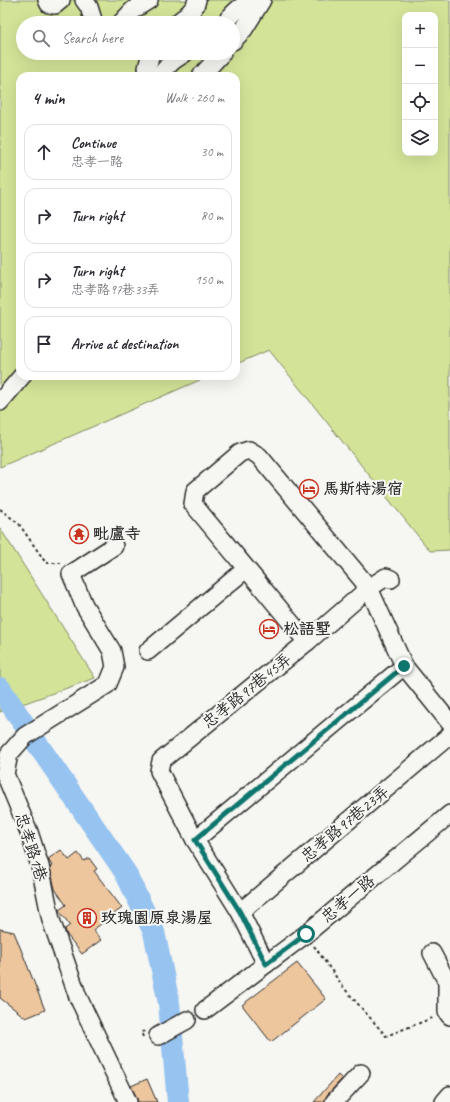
<!DOCTYPE html>
<meta charset="utf-8">
<style>
body{margin:0;font-family:Caveat,"LXGW WenKai TC",sans-serif;background:#f7f7f7;color:#2b2b33}
.controls{position:absolute;right:12px;top:12px;display:grid;overflow:hidden;border-radius:8px;box-shadow:0 4px 16px #0002}
.controls button{width:36px;height:36px;display:grid;place-items:center;padding:0;border:0;border-bottom:1px solid #e1e1e2;background:#fff;color:#2b2b33;font:20px sans-serif}
.stop{position:absolute;width:12px;height:12px;margin:-9px;border:3px solid #0f766e;border-radius:50%;background:#fff}
.stop.end{background:#0f766e;border-color:#fff;box-shadow:0 1px 4px #0008}
.list{margin:0;padding:0;list-style:none}
h2{display:flex;justify-content:space-between;align-items:center;height:52px;margin:0;padding:0 16px;font-size:17px}
h2 small{font-size:13px;font-weight:400;color:#7c7c81}
.list li{display:grid;grid-template-columns:26px 1fr auto;gap:12px;align-items:center;box-sizing:border-box;height:56px;margin:0 8px 8px;padding:0 8px;border:1px solid #e1e1e2;border-radius:12px}
.list b{display:block;font-size:15px;white-space:nowrap}
.list p{margin:0;font-size:13px;white-space:nowrap;color:#7c7c81}
.list em{font-size:13px;font-style:normal;color:#7c7c81}
.icon{flex:none;width:22px;height:22px;fill:none;stroke:currentColor;stroke-width:2;stroke-linecap:round;stroke-linejoin:round}
.map{position:relative;flex:none;width:450px;height:1102px;overflow:hidden}
.search{position:absolute;background:#fff;box-shadow:0 4px 16px #0002;left:16px;top:16px;width:224px;height:44px;display:flex;align-items:center;gap:10px;box-sizing:border-box;padding:0 14px;border-radius:22px;color:#7c7c81;font-size:15px}
.panel{position:absolute;background:#fff;box-shadow:0 4px 16px #0002;left:16px;top:72px;width:224px;height:308px;border-radius:12px}
.map>svg:first-child{display:block}
.green{fill:#d3e498;stroke:#7f8862;fill-rule:evenodd}
.lines{fill:none;stroke-linecap:round;stroke-linejoin:round}
.river{stroke:#96c3f0;stroke-width:22}
.building{fill:#edc69d;stroke:#2b2b2b}
.minor-casing{stroke:#2b2b2b;stroke-width:20}
.path{stroke:#2b2b2b;stroke-width:2;stroke-dasharray:3 3;stroke-linecap:butt}
.minor{stroke:#f6f6f2;stroke-width:17}
.route{stroke:#0f766e;stroke-width:5}
.labels{text-anchor:middle;dominant-baseline:central;stroke-width:4;stroke-linejoin:round;paint-order:stroke}
.poi-label{font-size:16px;font-weight:bold;fill:#2b2b2b;stroke:#f6f6f2;text-anchor:start}
.street-label{font-size:16px;fill:#2b2b2b;stroke:#f6f6f2}
</style>
<div class="map">
<svg width="450" height="1102" viewBox="0 0 450 1102">
<rect width="100%" height="100%" fill="#f6f6f2"/>
<filter id="ink" filterUnits="userSpaceOnUse"><feTurbulence type="fractalNoise" baseFrequency=".025" numOctaves="2"/><feDisplacementMap in="SourceGraphic" scale="8" xChannelSelector="R" yChannelSelector="G"/><feConvolveMatrix kernelMatrix="1 2 1 2 8 2 1 2 1" color-interpolation-filters="sRGB"/></filter>
<g filter="url(#ink)">
<g class="green">
<path d="M0,0h450v550l-20,1 -161,-201 -33,14v-288h-216v300h189l-209,91zM405,15h30v138h-30zM23,23h210v30h-210z"/>
<path d="M0,528l95,150 -95,34z"/>
</g>
<g class="lines">
<g class="river">
<path d="M0,688l24,36"/>
<path d="M36,742l89,130 29,60 15,71 9,99"/>
</g>
</g>
<g class="building">
<path d="M61,850l8,10 9,-7 6,8 5,-3 8,11 -3,2 28,37 -29,22 8,10 -19,14 -15,-19 -2,-6 5,-4 -10,-13 -1,-2 7,-5 -11,-16 -5,-22 2,-1 -4,-7z"/>
<path d="M0,929l14,3 31,78 -19,8 -26,-20z"/>
<path d="M297,963l29,36 -55,43 -29,-37z"/>
<path d="M338,1075l4,4 -15,16 -3,7h-10z"/>
<path d="M147,1079l10,23h-19l-1,-4 -6,-12z"/>
</g>
<g class="lines">
<defs>
<g id="minor">
<path d="M47,0l2,4 6,1 6,-5"/>
<path d="M84,0l5,7 5,16"/>
<path d="M121,23l12,-13 16,-10"/>
<path d="M177,23c8,-6 18,-13 20,-23"/>
<path d="M225,23c10,-12 16,-19 33,-23"/>
<path d="M233,41l11,-12 18,-29"/>
<path d="M151,53l-4,15 2,5c14,6 14,-4 23,-11 4,-4 9,-6 13,-9"/>
<path d="M201,76l21,-23"/>
<path d="M0,402l22,-26"/>
<path d="M114,546l-43,28 13,31 28,46 3,16 -7,17 -83,52 -16,18 -4,20 24,58 11,34 11,54 27,77 50,105"/>
<path d="M307,642l-114,-138 2,-13 45,-38 9,-3 10,6 110,132 35,78 46,57"/>
<path d="M148,651l98,-82"/>
<path d="M195,840l209,-174"/>
<path d="M240,912l210,-177"/>
<path d="M432,953l15,29v30l3,4"/>
<path d="M266,964l-26,-52 -45,-72 -36,-69 2,-10 146,-119 62,-54 17,-11 5,2"/>
<path d="M205,1010l101,-76 144,-120"/>
<path d="M158,1036l29,-16"/>
<path d="M334,1102l27,-29"/>
<path d="M444,1102l6,-7"/>
</g>
</defs>
<use href="#minor" class="minor-casing"/>
<g class="path">
<path d="M0,509l19,15 27,39h15"/>
<path d="M314,946l30,42 42,48 49,-19"/>
<path d="M143,1037l-2,-5 4,-1"/>
</g>
<use href="#minor" class="minor"/>
</g>
</g>
<g class="lines" filter="url(#ink)">
<path class="route" d="M306,934l-40,30 -26,-52 -45,-72 209,-174"/>
</g>
<defs>
<symbol id="hotel-ring" viewBox="-11 -11 22 22"><circle r="9.5" fill="#f6f6f2" stroke="#c8321e" stroke-width="1.5"/><path d="M-6-4.5h1.5V1H6V5H4.5V3h-9V5H-6ZM-4 0a1.8 1.8 0 1 1 3.6 0ZM.5 0V-2.5h3Q6-2.5 6 0Z" fill="#c8321e"/></symbol>
<symbol id="temple-ring" viewBox="-11 -11 22 22"><circle r="9.5" fill="#f6f6f2" stroke="#c8321e" stroke-width="1.5"/><path d="M0-6L5-2H3V0L6.5 2.5H4V6H1.5V3h-3V6H-4V2.5H-6.5L-3 0V-2H-5Z" fill="#c8321e"/></symbol>
<symbol id="building-ring" viewBox="-11 -11 22 22"><circle r="9.5" fill="#f6f6f2" stroke="#c8321e" stroke-width="1.5"/><path d="M-4-6H4V6H1V3H-1V6H-4ZM-2.5-4.3h1.7v1.8h-1.7ZM.8-4.3h1.7v1.8H.8ZM-2.5-1h1.7V.8h-1.7ZM.8-1h1.7V.8H.8Z" fill="#c8321e"/></symbol>
</defs>
<g fill-rule="evenodd">
<use href="#hotel-ring" x="298" y="478" width="22" height="22"/>
<use href="#temple-ring" x="68" y="523" width="22" height="22"/>
<use href="#hotel-ring" x="258" y="618" width="22" height="22"/>
<use href="#building-ring" x="76" y="907" width="22" height="22"/>
</g>
<g class="labels">
<g class="poi-label">
<text x="323" y="489">馬斯特湯宿</text>
<text x="93" y="534">毗盧寺</text>
<text x="283" y="629">松語墅</text>
<text x="101" y="918">玫瑰園原泉湯屋</text>
</g>
<g class="street-label">
<text transform="translate(247 691) rotate(-39)">忠孝路97巷45弄</text>
<text transform="translate(345 824) rotate(-40)">忠孝路97巷23弄</text>
<text transform="translate(31 847) rotate(72)">忠孝路1巷</text>
<text transform="translate(348 899) rotate(-40)">忠孝一路</text>
</g>
</g>
</svg>
<div class="controls">
<button>+</button>
<button>−</button>
<button><svg class="icon" aria-label="locate" viewBox="0 0 24 24"><circle cx="12" cy="12" r="6"/><path d="M12 2v4M12 18v4M2 12h4M18 12h4"/></svg></button>
<button><svg class="icon" aria-label="layers" viewBox="0 0 24 24"><path d="M12 4l9 5-9 5-9-5zM3 14l9 5 9-5"/></svg></button>
</div>
<div class="stop" style="left:306px;top:934px"></div>
<div class="stop end" style="left:404px;top:666px"></div>
<div class="search"><svg class="icon" aria-label="search" viewBox="0 0 24 24"><circle cx="10" cy="10" r="6"/><path d="M15 15l6 6"/></svg>Search here</div>
<section class="panel">
<h2>4 min<small>Walk · 260 m</small></h2>
<ul class="list">
<li><svg class="icon" aria-label="ahead" viewBox="0 0 24 24"><path d="M12 20V5M6 11l6-6 6 6"/></svg><div><b>Continue</b><p>忠孝一路</p></div><em>30 m</em></li>
<li><svg class="icon" aria-label="right" viewBox="0 0 24 24"><path d="M7 20v-9h11M14 6l5 5-5 5"/></svg><div><b>Turn right</b></div><em>80 m</em></li>
<li><svg class="icon" aria-label="right" viewBox="0 0 24 24"><path d="M7 20v-9h11M14 6l5 5-5 5"/></svg><div><b>Turn right</b><p>忠孝路97巷33弄</p></div><em>150 m</em></li>
<li><svg class="icon" aria-label="arrive" viewBox="0 0 24 24"><path d="M6 21V4h12l-3 4 3 4H6"/></svg><div><b>Arrive at destination</b></div></li>
</ul>
</section>
</div>
